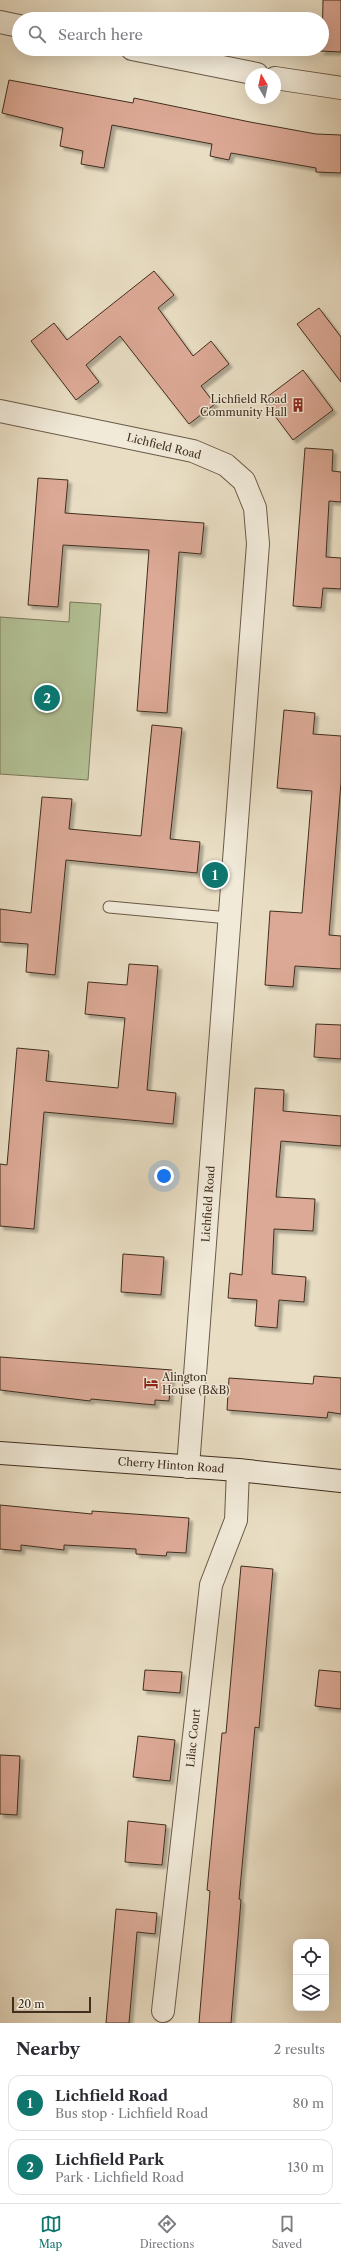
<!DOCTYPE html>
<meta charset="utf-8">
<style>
body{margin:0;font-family:"Libre Caslon Text",serif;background:#f2f2f3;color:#2b2b33}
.controls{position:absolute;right:12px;bottom:12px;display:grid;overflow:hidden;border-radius:8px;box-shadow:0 4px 16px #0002}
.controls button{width:36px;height:36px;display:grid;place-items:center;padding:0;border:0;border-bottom:1px solid #e1e1e2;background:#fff;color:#2b2b33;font:20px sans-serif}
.compass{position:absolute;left:245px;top:68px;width:36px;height:36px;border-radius:50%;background:#fff;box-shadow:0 4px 16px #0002;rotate:351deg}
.scale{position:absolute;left:12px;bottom:10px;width:79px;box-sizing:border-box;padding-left:4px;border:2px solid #402e1e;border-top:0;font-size:11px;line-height:14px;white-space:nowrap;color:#402e1e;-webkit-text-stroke:3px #f1ead9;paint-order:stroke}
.you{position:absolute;left:164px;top:1176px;width:14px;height:14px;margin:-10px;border:3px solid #fff;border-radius:50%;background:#1a73e8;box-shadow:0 0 0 6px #1a73e833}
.badge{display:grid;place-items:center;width:26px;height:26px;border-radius:50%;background:#0f766e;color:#fff;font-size:13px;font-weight:700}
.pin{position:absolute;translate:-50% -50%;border:2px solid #fff;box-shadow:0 1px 4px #0006}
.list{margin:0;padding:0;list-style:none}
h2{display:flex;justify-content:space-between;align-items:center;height:52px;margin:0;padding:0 16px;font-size:17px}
h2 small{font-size:13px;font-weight:400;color:#7c7c81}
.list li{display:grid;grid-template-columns:26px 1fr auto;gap:12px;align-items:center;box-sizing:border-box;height:56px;margin:0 8px 8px;padding:0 8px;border:1px solid #e1e1e2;border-radius:12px}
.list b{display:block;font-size:15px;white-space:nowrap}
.list p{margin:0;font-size:13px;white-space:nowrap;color:#7c7c81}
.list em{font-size:13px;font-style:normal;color:#7c7c81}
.icon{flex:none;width:22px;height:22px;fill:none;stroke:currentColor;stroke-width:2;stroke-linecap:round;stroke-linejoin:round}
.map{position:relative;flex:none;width:341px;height:2023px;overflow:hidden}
.search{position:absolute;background:#fff;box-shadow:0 4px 16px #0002;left:12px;right:12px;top:12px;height:44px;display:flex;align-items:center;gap:10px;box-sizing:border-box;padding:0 14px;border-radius:22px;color:#7c7c81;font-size:15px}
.sheet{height:180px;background:#fff}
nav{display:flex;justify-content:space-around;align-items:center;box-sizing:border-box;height:56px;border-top:1px solid #e1e1e2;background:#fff;font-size:11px;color:#7c7c81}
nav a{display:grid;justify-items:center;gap:2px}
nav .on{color:#0f766e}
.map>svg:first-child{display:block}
.green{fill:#b3c296;stroke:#7a785a}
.building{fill:#dca996;stroke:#402e1e;filter:url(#shadow)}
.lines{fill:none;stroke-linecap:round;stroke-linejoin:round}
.lane-casing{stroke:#6a5a48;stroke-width:13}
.street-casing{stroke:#6a5a48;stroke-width:24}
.secondary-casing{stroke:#402e1e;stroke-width:24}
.lane{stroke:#f1ead9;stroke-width:11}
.street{stroke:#f1ead9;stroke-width:22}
.secondary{stroke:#f1ead9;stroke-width:22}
.labels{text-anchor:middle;stroke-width:3;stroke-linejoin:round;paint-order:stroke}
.poi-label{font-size:11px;fill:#402e1e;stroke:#f1ead9;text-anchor:end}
.street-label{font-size:11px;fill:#402e1e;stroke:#f1ead9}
</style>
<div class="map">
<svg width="341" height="2023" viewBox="0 0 341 2023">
<defs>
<filter id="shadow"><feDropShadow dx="3.5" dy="3.5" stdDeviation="1" flood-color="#0004"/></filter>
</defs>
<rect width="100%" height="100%" fill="#e9dec4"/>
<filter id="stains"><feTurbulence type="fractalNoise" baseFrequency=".005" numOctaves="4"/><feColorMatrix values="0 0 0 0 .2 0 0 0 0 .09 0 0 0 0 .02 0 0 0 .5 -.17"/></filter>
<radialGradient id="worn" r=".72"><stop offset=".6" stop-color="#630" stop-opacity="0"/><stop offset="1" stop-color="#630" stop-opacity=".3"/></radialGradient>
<path class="green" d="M70,602l31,2 -13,176 -88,-6v-157l69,5z"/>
<path class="building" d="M323,0h18v52l-21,-1 2,-2z
M9,80l124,23 1,-5 116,24 66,12 25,1v38l-25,-1v-4l-85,-15 -2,7 -19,-4 2,-12 -100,-19 -8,43 -23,-4 2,-13 -23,-5 3,-18 -61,-15z
M154,271l20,24 -16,13 35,48 18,-15 18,23 -28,22 14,18 -26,20 -69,-88 -34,29 13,17 -23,18 -45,-59 23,-18 13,17z
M319,308l22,29v45l-44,-58z
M303,370l30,40 -40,30 -30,-40z
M305,448l28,2 -1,21 9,1v30l-12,-1 -3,56 15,1v31l-18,-1 -2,20 -28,-2z
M38,478l30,2 -3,33 139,10 -3,31 -22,-2 -12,161 -30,-2 12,-161 -86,-5 -5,62 -30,-2z
M284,710l31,3 -2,21 28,2v46l-12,153 12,1v33l-46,-3 -2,21 -28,-2 5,-74 32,2 10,-122 -35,-3z
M152,725l30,3 -12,111 30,3 -3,31 -131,-13 -11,115 -29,-3 2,-28 -28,-2v-33l31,4 11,-116 30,2 -3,30 72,7z
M129,964l29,2 -11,124 29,3 -3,31 -129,-12 -10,117 -34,-3v-62l7,1 10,-117 32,3 -3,30 72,7 7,-70 -40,-4 3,-32 39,3z
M316,1024l25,1v34l-27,-2z
M255,1088l29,2 -1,21 58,5v30l-60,-5 -5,56 39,2 -2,32 -39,-2 -2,45 34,3 -2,25 -25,-2 -2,28 -22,-2 2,-26 -29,-2 2,-25 12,2z
M123,1254l41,3 -3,38 -40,-3z
M0,1357l172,13 -3,31 -14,-1v5l-64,-6 -1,2 -90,-11z
M314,1376l27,2v36l-13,-2 -1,6 -100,-8 2,-32 84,6z
M0,1505l92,9v-3l97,7 -3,35 -19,-1 -1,4 -30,-2v-5l-72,-4v5l-43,-5v6l-21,-2z
M241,1566l32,3 -14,159 -4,-1 -16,172 2,1 -10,123h-32l11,-132 -3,-1 15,-157h4z
M145,1670l37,2 -2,21 -37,-3z
M319,1670l22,2v37l-26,-3z
M138,1736l37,4 -5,41 -37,-4z
M0,1755l20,1 -3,59 -17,-1z
M128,1821l38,4 -4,40 -37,-3z
M116,1909l41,4 -2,21 -18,-2 -8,91h-23z"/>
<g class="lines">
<defs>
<path id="lane" d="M109,907l120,11"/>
<path id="street" d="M0,22l19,4
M132,49l125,25
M275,78l66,10
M0,411l193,40 33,14 18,16 11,27 3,36 -70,923
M163,2011l48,-426 25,-65 2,-50"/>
<path id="secondary" d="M0,1453l238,17 103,11"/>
</defs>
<use href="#lane" class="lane-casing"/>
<use href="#street" class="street-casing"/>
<use href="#secondary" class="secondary-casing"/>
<use href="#lane" class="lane"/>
<use href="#street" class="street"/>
<use href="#secondary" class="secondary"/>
</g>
<defs>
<symbol id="building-bare" viewBox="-9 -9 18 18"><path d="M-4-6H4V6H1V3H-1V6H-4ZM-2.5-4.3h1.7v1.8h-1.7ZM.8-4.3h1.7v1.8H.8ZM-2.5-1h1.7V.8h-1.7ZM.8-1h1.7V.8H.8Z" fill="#8f2418" stroke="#f1ead9" stroke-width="2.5" paint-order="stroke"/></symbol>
<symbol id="hotel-bare" viewBox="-9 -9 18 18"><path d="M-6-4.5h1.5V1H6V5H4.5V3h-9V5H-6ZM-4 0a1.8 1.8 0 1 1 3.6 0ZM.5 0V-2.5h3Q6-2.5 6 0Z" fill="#8f2418" stroke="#f1ead9" stroke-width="2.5" paint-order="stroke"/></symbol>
</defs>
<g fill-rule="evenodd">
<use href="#building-bare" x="288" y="395" width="20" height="20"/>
<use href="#hotel-bare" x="141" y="1373" width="20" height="20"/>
</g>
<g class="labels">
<g class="poi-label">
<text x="287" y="403">Lichfield Road<tspan x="287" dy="13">Community Hall</tspan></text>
<text x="162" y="1381" text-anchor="start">Alington<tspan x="162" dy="13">House (B&amp;B)</tspan></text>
</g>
<g class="street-label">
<text transform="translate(164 446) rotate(14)" y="4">Lichfield Road</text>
<text transform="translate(208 1204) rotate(-86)" y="4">Lichfield Road</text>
<text transform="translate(171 1465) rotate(4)" y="4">Cherry Hinton Road</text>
<text transform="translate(193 1738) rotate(-84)" y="4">Lilac Court</text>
</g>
</g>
<rect width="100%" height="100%" filter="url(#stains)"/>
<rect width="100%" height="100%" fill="url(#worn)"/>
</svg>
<div class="controls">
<button><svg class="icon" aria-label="locate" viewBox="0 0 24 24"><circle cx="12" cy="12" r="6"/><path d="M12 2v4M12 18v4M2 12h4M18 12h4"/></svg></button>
<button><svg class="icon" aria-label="layers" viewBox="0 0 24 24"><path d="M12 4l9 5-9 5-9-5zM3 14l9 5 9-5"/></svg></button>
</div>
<svg class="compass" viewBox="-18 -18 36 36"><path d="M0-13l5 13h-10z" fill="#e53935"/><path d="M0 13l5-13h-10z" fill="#7c7c81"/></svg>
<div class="scale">20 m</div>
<div class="you"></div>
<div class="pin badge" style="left:215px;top:875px">1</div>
<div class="pin badge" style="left:47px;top:698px">2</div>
<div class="search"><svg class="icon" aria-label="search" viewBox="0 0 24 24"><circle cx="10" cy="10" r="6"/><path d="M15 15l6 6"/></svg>Search here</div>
</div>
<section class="sheet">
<h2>Nearby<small>2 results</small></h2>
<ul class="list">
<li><span class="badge">1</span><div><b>Lichfield Road</b><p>Bus stop · Lichfield Road</p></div><em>80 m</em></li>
<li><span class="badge">2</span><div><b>Lichfield Park</b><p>Park · Lichfield Road</p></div><em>130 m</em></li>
</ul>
</section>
<nav>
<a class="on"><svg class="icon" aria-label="map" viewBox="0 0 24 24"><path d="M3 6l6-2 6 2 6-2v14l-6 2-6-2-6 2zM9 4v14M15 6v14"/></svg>Map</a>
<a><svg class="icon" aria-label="directions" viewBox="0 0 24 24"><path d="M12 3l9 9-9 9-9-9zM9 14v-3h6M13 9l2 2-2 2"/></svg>Directions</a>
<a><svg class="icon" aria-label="saved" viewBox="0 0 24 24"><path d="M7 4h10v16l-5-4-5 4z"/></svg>Saved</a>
</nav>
